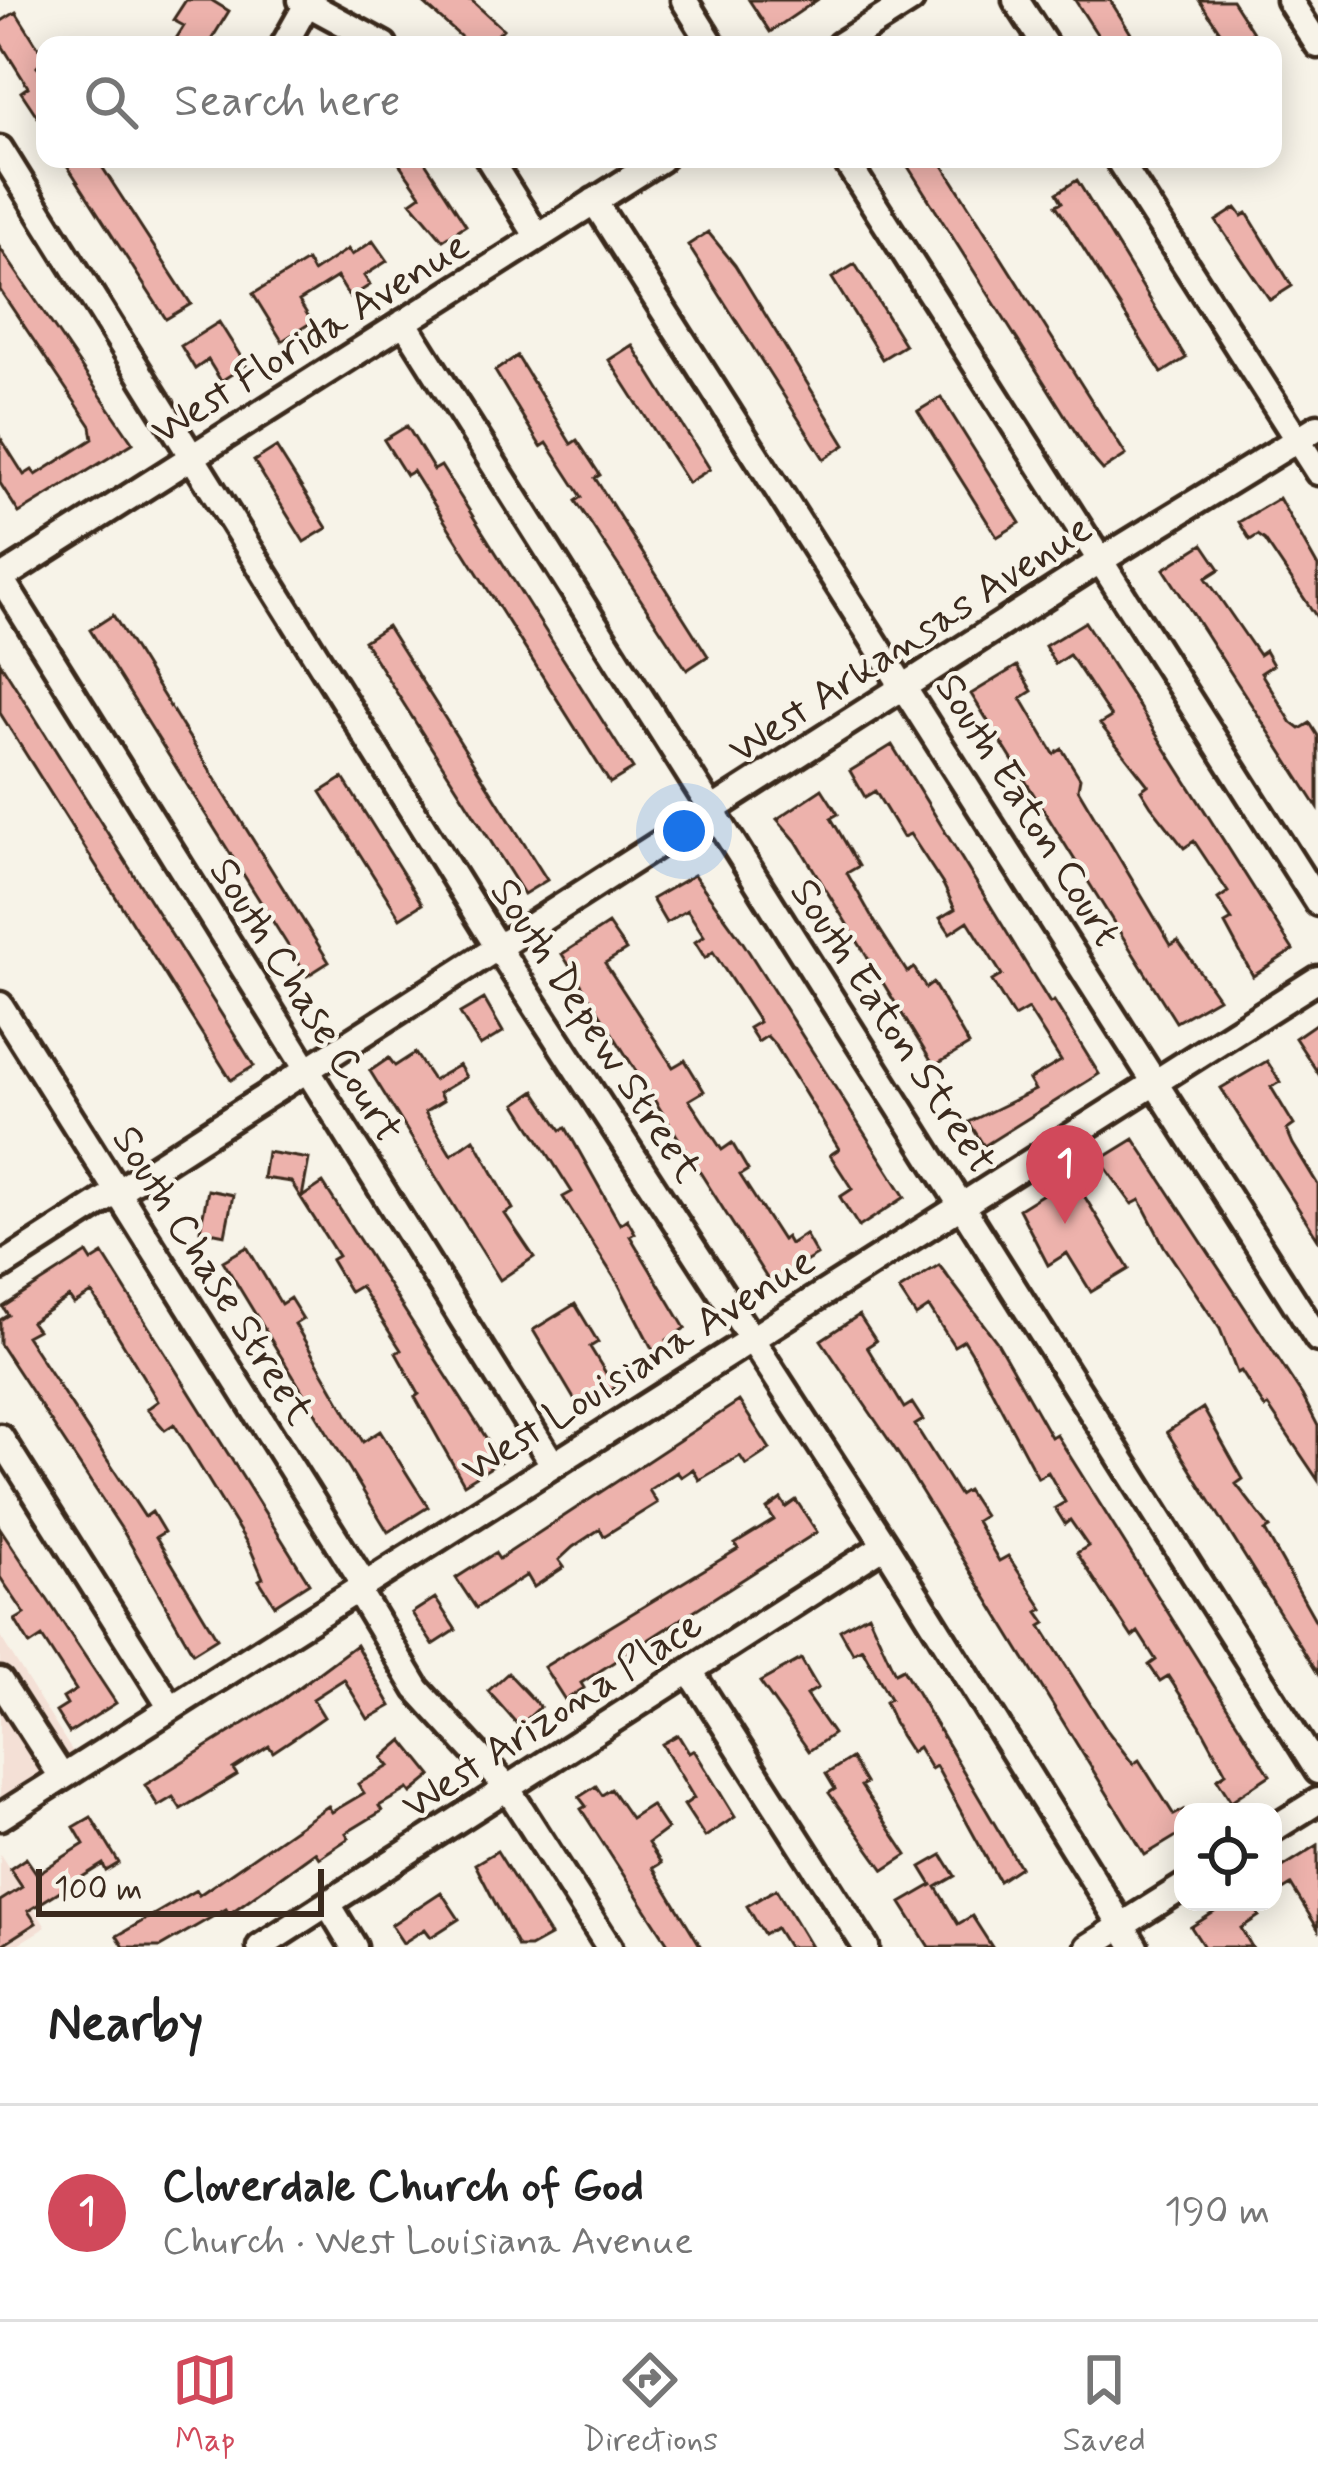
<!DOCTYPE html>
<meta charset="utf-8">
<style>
body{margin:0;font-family:Mynerve,sans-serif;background:#f6f6f6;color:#222}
.controls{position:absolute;right:36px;bottom:36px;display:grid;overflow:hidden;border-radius:24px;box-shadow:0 6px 30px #0003}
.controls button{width:108px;height:108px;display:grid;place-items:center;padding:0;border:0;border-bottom:3px solid #e0e0e0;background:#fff;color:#222;font:60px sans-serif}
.scale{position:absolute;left:36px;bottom:30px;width:288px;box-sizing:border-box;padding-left:12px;border:6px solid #3b2a1e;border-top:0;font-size:33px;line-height:42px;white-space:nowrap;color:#3b2a1e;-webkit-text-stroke:9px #f7f3e8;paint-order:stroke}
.you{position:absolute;left:684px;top:831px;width:42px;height:42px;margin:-30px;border:9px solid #fff;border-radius:50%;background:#1a73e8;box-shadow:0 0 0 18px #1a73e833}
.badge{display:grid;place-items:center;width:78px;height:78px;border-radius:50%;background:#d1495b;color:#fff;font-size:39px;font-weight:700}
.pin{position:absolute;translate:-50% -99px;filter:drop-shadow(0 3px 6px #0008)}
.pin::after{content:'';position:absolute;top:63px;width:42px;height:36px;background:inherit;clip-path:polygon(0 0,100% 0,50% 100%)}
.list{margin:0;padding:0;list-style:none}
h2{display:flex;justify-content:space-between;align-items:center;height:156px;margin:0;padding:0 48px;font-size:51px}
h2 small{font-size:39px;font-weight:400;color:#767676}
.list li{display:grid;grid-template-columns:78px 1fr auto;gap:36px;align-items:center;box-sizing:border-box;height:216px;padding:0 48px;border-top:3px solid #e0e0e0}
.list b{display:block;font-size:45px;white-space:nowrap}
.list p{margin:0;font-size:39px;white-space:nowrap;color:#767676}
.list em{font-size:39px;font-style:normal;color:#767676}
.icon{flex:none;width:66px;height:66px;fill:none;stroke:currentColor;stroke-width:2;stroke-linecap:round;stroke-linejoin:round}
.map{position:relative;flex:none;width:1318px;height:1947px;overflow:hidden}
.search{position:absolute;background:#fff;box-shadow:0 6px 30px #0003;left:36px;right:36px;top:36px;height:132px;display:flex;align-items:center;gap:30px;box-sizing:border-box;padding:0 42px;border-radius:24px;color:#767676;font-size:45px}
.sheet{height:372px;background:#fff}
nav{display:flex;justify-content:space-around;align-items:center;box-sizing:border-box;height:168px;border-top:3px solid #e0e0e0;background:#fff;font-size:33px;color:#767676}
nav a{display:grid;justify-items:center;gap:6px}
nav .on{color:#d1495b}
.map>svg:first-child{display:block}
.built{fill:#f4e0d6}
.building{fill:#edb2ac;stroke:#3b2a1e;stroke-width:3}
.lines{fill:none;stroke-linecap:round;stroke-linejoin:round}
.minor-casing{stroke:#3b2a1e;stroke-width:33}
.minor{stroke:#f7f3e8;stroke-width:24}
.labels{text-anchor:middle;stroke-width:9;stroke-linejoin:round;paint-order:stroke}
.street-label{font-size:42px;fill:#3b2a1e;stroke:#f7f3e8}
</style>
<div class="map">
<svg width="1318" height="1947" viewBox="0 0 1318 1947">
<rect width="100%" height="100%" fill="#f7f3e8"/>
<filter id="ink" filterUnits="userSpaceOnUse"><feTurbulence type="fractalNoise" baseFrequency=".00833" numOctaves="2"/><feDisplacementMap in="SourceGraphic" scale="24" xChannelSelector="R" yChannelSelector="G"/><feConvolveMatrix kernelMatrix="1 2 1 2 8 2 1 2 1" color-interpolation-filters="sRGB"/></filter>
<g filter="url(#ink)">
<path class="built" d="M0,1636l74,118 -74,47z
M0,1854l46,73 -33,20h-13z"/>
<path class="building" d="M186,0h25l18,11 -21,34h-36l12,-19 -11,-6z
M420,0h51l32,29 -15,16h-18z
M749,0h68l-47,32z
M1075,0h35l28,45h-34z
M1199,0h33l29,45h-32z
M16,12l29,46 -8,9 8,9v52l-24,-36 7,-5 -28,-45v-20z
M63,159h34l94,145 -25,15z
M396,159h27l43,66 -23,15 -32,-38 10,-7z
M916,159h23l187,296 -23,15 -13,-15 -183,-290z
M1077,180l109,178 -24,15 -106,-168 6,-3 -5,-9z
M1236,208l6,8 5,-3 45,73 -22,14 -54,-79z
M708,232l27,33 110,180 -21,14 -136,-214z
M373,241l14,20 -23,15 6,9 -20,13 -13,-21 -38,24 13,21 -30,19 -29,-47 54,-33 6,11 35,-23 4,6z
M0,248l133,195 -114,70 -19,-30v-46l24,38 8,-5 4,5 57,-36 -2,-13 -91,-136z
M855,264l50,81 -23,14 -50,-81z
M219,322l27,43 -25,16 -13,-21 -13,9 -14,-23z
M632,345l78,124 -22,14 -79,-123z
M517,356l54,88 6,-4 23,35 -5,3 113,178 -21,14 -111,-169 6,-4 -35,-54 -6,4 -46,-76z
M941,397l79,126 -23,14 -79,-126z
M407,426l27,44 7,-4 192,303 -23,14 -197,-312 -7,4 -22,-35z
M276,447l51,81 -23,14 -50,-81z
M1279,498l39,69v52l-53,-79 -7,-5 -8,5 -11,-18z
M1203,544l17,25 -14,9 53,77 6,-4 8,14 -12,8 31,50 8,6 10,-6 8,13v72l-154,-239z
M113,615l216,347 -22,14 -217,-346z
M1085,622l208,328 -40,26 -28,-52 7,-4 -14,-21 10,-7 -34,-51 -10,7 -33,-42 -10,-16 7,-5 -48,-61 11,-7 -37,-56 -5,-6 -14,9 -10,-18z
M387,626l160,254 -23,14 -160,-253z
M0,662l254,404 -23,14 -231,-367z
M1017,666l15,25 -11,7 33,56 8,-5 18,29 -2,11 93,156 7,-4 40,57 -42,24 -205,-328z
M892,745l158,258 4,-2 45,73 -115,72 -15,-24 66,-32 -6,-10 32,-19 -33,-52 -14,8 -22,-36 10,-6 -34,-54 -18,12 -10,-15 15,-9 -11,-23 -34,-52 -7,3 -28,-46 -10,6 -15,-26z
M343,778l79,126 -22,14 -79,-126z
M822,789l16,25 -7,4 28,48 -12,7 26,46 34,53 7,-4 12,20 7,-5 36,62 -35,21 -138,-225 -19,-22z
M694,875l48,66 163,256 -46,30 -19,-30 12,-8 -22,-34 9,-6 -63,-103 -9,-10 -9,6 -9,-14 10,-6 -46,-70 -8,6 -10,-16 9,-6 -17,-26 -21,13 -14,-24z
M608,924l18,26 -21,13 68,104 12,-7 19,31 -15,9 33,50 10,-7 16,27 -8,5 42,65 4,-3 4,7 15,-10 12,21 -47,28 -208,-329z
M484,999l19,33 -23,14 -20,-33z
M1318,1022v51l-23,-35z
M415,1053l18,27 26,-15 7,12 -27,16 4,8 -18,11 26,43 23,-16 39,70 -8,5 29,43 -34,23 -130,-209 19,-13 6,8z
M1267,1061l13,21 -9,5 23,38 -7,5 6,14 25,41v54l-97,-151z
M535,1091l26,39 5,-2 54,96 7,-5 8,14 -5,3 55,92 -18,12 5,8 -15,10 -38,-73 -56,-88 9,-5 -56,-88z
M1134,1139l168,256 16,31v54l-50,-74 -3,2 -24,-37 -4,2 -17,-44 -56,-83 -24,-46 -8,4 -32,-44z
M267,1152l42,7 -7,38 21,-14 178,278 -37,23 -49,-87 4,-3 -23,-41 5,-3 -41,-64 -10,6 -19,-32 7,-4 -47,-74 -28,-4z
M1072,1176l57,93 -38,23 -24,-39 -19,12 -29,-56z
M208,1190l25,5 -8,40 -25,-5z
M247,1247l34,57 9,-6 13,21 -8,5 68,118 17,-11 48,76 -40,25 -165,-271z
M87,1253l5,8 11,-7 206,329 -34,22 -16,-25 4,-2 -13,-30 -76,-124 -9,6 -18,-21 11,-8 -66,-108 -18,11 -5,-7 -38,25 6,8 -11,6 119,181 7,-5 12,20 -8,5 61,101 -24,15 -70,-122 -123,-187v-24l8,-5 -5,-8z
M939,1265l58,77 54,95 5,-3 214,341 -39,26 -14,-22 9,-6 -26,-48 -32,-49 -8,5 -11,-16 7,-5 -18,-28 -6,5 -55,-84 11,-7 -18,-26 -5,4 -10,-16 10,-6 -17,-30 -10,6 -66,-125 -8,-13 -10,6 -25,-39 -13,9 -17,-26z
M575,1304l23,38 -8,5 25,41 -35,21 -47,-79z
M859,1315l17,26 -9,6 37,61 8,-5 11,17 -8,5 44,70 8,-5 17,26 -8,5 23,40 9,-5 35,53 -5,3 8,11 -5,3 65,103 27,35 6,-4 35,55 9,-5v22l-38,23 -244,-397 -80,-118z
M739,1401l31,48 -24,16 -6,-9 -41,24 -6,-11 -12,8 -4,-5 -28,18 8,13 -53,33 -4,-7 -27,18 -14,13 5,7 -30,20 -7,-12 -51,33 -20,-30 39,-25 4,6z
M1203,1408l40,71 -7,5 34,44 -5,3 53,94v49l-151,-242z
M781,1499l5,8 10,-7 21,32 -236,151 3,5 -19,12 -21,-33 194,-118 -3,-5 39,-24 -7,-11z
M0,1528l116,175 -47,30 -13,-21 11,-7 -4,-7 13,-8 -34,-53 -12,8 -15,-25 10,-6 -25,-37z
M435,1598l21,32 -23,15 -21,-32z
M868,1614l27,59 8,-4 117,198 -21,14 -63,-115 -5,3 -13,-22 -7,5 -11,-17 -15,-33 5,-3 -28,-51 -9,5 -13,-23z
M356,1645l35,61 -23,13 -24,-40 -31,20 11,18 -30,21 -21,14 -4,-6 -36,23 4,6 -56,34 -8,-12 -15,9 -13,-21 137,-85z
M801,1659l17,29 -12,7 27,39 -24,17 -49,-69z
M508,1673l32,34 -21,19 -31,-35z
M678,1735l11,18 5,-3 41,67 -30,20 -21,-32 10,-7 -32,-54z
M403,1740l29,36 -21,17 -3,-4 -29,17 3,5 -36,22 3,5 -30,20 -4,-6 -86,62 -3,-5 -66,38h-36l-7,-11 79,-46 3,5 129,-89 4,6 32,-19 -6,-9 31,-18 -7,-8z
M851,1758l15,25 -5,3 46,69 -23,15 -55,-77 6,-4 -9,-15z
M596,1786l6,9 9,-6 20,29 20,-13 16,24 -19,14 13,20 -8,5 48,79h-31l-89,-138 5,-3 -7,-9z
M91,1817l28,46 -13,8 -3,-7 -75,47 8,12 -36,23v-45l22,-14 -12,-18 16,-11 11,16 47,-30 -10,-17z
M1318,1845v84l-27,-44 -8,5 -10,-17z
M497,1851l53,85 -20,11h-12l-43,-83z
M942,1855l13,21 -19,11 22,37 14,-8 20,31h-63l-28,-44 31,-18 -11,-18z
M776,1889l35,58h-23l-12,-19 -12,7 -17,-29z
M441,1892l18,27 -28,18 -6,-8 -22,14 -12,-18z
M1230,1902h20l9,14 -18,12 11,19h-48l-13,-20z"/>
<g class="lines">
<defs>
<path id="minor" d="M301,0l83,45
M684,0l28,45
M1016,0l29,45
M1289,0l29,45
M284,45l23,-41
M840,45l71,-45
M0,149l500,802 385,594 250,402
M489,159l49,78
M845,159l473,744
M1118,159l200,313
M594,201l724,1138
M404,322l914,1449
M0,577l551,884
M0,579l661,-420
M0,1005l364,579
M0,1267l1098,-705 220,-135
M0,1437l171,271
M357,1589l60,100 89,97 103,161
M690,1671l176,276
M0,1681l62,96
M0,1817l1318,-838
M1273,1829l45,-28
M328,1904l26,43
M260,1947l625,-402
M1088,1947l95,-60"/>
</defs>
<use href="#minor" class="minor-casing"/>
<use href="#minor" class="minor"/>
</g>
</g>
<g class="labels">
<g class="street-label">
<text transform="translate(309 336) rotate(-32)" y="15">West Florida Avenue</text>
<text transform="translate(909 637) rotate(-33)" y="15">West Arkansas Avenue</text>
<text transform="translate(1030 809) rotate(58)" y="15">South Eaton Court</text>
<text transform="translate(308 999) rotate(58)" y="15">South Chase Court</text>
<text transform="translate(895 1025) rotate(57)" y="15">South Eaton Street</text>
<text transform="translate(598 1029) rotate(57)" y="15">South Depew Street</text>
<text transform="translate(215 1274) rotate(58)" y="15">South Chase Street</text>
<text transform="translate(637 1363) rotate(-32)" y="15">West Louisiana Avenue</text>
<text transform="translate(551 1713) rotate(-33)" y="15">West Arizona Place</text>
</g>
</g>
</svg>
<div class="controls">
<button><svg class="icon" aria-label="locate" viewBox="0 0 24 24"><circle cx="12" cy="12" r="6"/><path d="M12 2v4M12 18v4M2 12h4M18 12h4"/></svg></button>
</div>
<div class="scale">100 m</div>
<div class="you"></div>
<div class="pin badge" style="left:1065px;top:1224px">1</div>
<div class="search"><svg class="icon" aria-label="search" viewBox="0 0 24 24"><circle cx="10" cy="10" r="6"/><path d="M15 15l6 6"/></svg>Search here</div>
</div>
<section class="sheet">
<h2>Nearby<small></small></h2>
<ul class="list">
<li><span class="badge">1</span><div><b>Cloverdale Church of God</b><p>Church · West Louisiana Avenue</p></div><em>190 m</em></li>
</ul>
</section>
<nav>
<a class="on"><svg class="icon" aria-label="map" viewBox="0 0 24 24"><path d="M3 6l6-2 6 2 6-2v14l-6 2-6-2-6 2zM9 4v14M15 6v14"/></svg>Map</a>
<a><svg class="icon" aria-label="directions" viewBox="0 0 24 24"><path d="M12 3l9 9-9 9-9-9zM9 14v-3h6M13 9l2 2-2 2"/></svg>Directions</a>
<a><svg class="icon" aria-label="saved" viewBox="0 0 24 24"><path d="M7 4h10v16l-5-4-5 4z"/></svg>Saved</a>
</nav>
